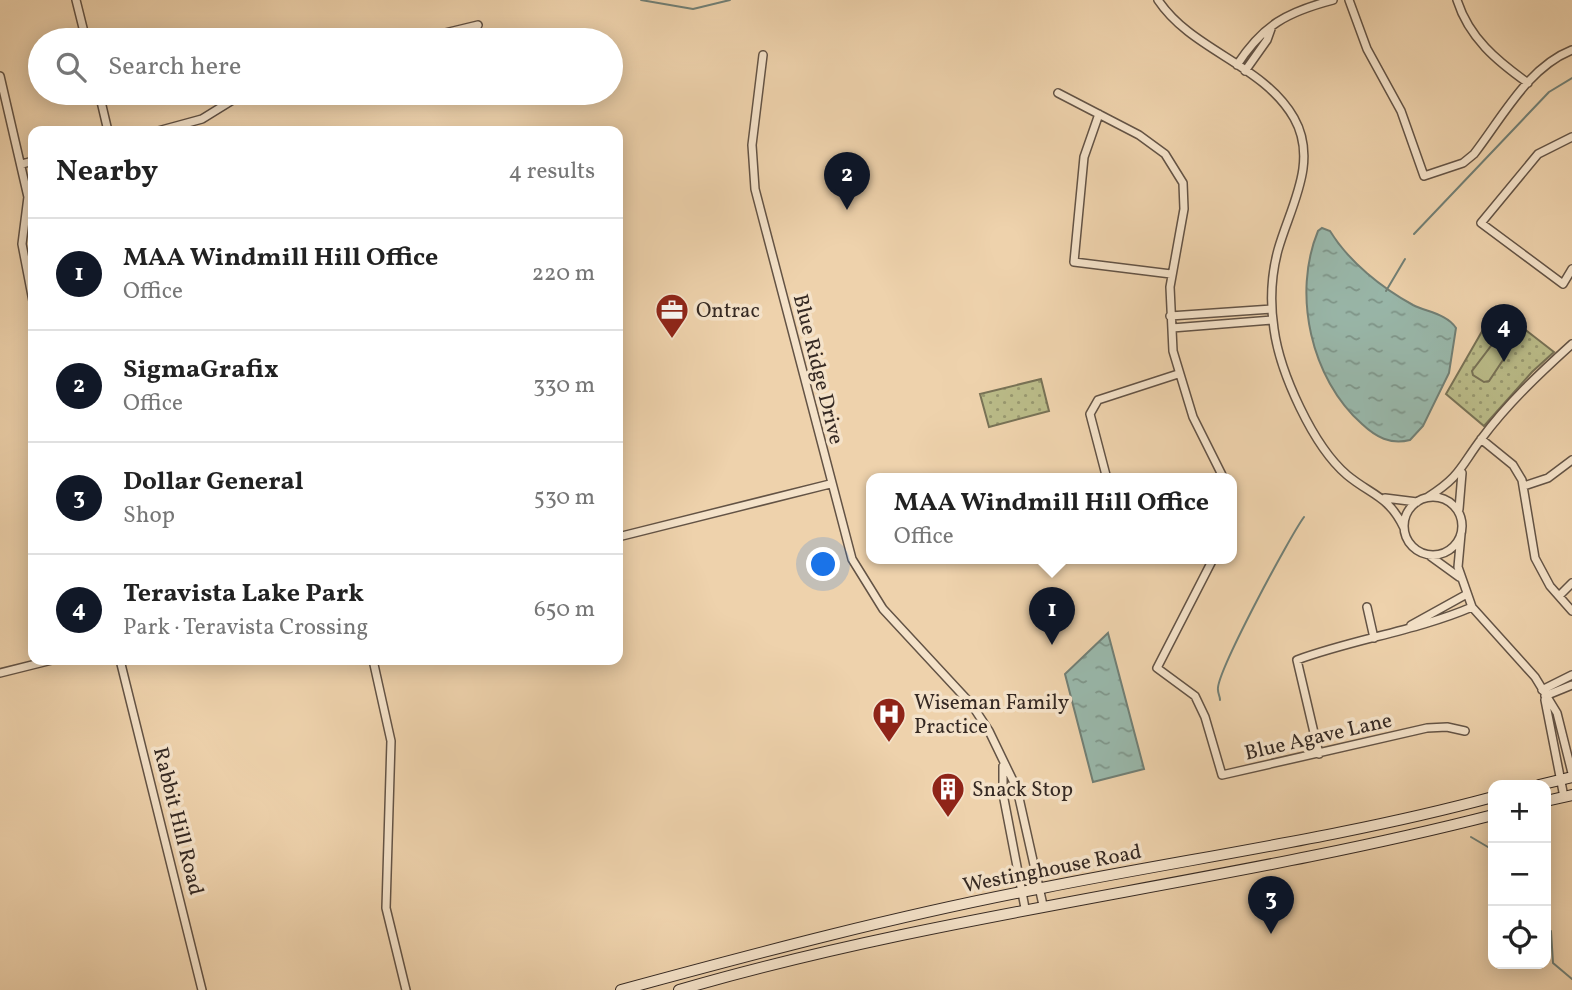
<!DOCTYPE html>
<meta charset="utf-8">
<style>
body{margin:0;font-family:Vollkorn,serif;background:#f6f6f6;color:#222}
.controls{position:absolute;right:21px;bottom:21px;display:grid;overflow:hidden;border-radius:14px;box-shadow:0 4px 18px #0003}
.controls button{width:63px;height:63px;display:grid;place-items:center;padding:0;border:0;border-bottom:2px solid #e0e0e0;background:#fff;color:#222;font:35px sans-serif}
.you{position:absolute;left:824px;top:565px;width:24px;height:24px;margin:-18px;border:5px solid #fff;border-radius:50%;background:#1a73e8;box-shadow:0 0 0 10px #1a73e833}
.badge{display:grid;place-items:center;width:46px;height:46px;border-radius:50%;background:#111827;color:#fff;font-size:23px;font-weight:700}
.pin{position:absolute;translate:-50% -58px;filter:drop-shadow(0 2px 4px #0008)}
.pin::after{content:'';position:absolute;top:37px;width:24px;height:21px;background:inherit;clip-path:polygon(0 0,100% 0,50% 100%)}
.popup{position:absolute;left:866px;top:473px;width:371px;height:91px;box-sizing:border-box;display:grid;place-content:center;border-radius:14px;background:#fff;filter:drop-shadow(0 2px 5px #0005);font-size:23px;white-space:nowrap;color:#767676}
.popup b{font-size:26px;color:#222}
.popup::after{content:'';position:absolute;left:50%;top:100%;margin-left:-14px;border:14px solid transparent;border-top-color:#fff}
.list{margin:0;padding:0;list-style:none}
h2{display:flex;justify-content:space-between;align-items:center;height:91px;margin:0;padding:0 28px;font-size:30px}
h2 small{font-size:23px;font-weight:400;color:#767676}
.list li{display:grid;grid-template-columns:46px 1fr auto;gap:21px;align-items:center;box-sizing:border-box;height:112px;padding:0 28px;border-top:2px solid #e0e0e0}
.list b{display:block;font-size:26px;white-space:nowrap}
.list p{margin:0;font-size:23px;white-space:nowrap;color:#767676}
.list em{font-size:23px;font-style:normal;color:#767676}
.icon{flex:none;width:38px;height:38px;fill:none;stroke:currentColor;stroke-width:2;stroke-linecap:round;stroke-linejoin:round}
.map{position:relative;flex:none;width:1572px;height:990px;overflow:hidden}
.search{position:absolute;background:#fff;box-shadow:0 4px 18px #0003;left:28px;top:28px;width:595px;height:77px;display:flex;align-items:center;gap:18px;box-sizing:border-box;padding:0 24px;border-radius:38px;color:#767676;font-size:26px}
.panel{position:absolute;background:#fff;box-shadow:0 4px 18px #0003;left:28px;top:126px;width:595px;height:539px;border-radius:14px}
.map>svg:first-child{display:block}
.park{fill:url(#park-dots);stroke:#787256;stroke-width:2}
.garden{fill:#babb88;stroke:#787256;stroke-width:2}
.water{fill:url(#water-ripples);stroke:#717f75;stroke-width:2}
.lines{fill:none;stroke-linecap:round;stroke-linejoin:round}
.stream{stroke:#717f75;stroke-width:2}
.minor-casing{stroke:#635345;stroke-width:10}
.secondary-casing{stroke:#352923;stroke-width:12}
.minor{stroke:#f4e2c9;stroke-width:7}
.secondary{stroke:#f4e2c9;stroke-width:10}
.labels{text-anchor:middle;stroke-width:7;stroke-linejoin:round;paint-order:stroke}
.poi-label{font-size:21px;fill:#352923;stroke:#f4e2c9;text-anchor:start}
.street-label{font-size:21px;fill:#352923;stroke:#f4e2c9}
</style>
<div class="map">
<svg width="1572" height="990" viewBox="0 0 1572 990">
<defs>
<pattern id="park-dots" width="8" height="8" patternUnits="userSpaceOnUse" patternTransform="scale(1.75)"><rect width="8" height="8" fill="#babb88"/><path d="M2 2h.1M6 6h.1" fill="none" stroke="#98986f" stroke-width="1.8" stroke-linecap="round"/></pattern>
<pattern id="water-ripples" width="26" height="14" patternUnits="userSpaceOnUse" patternTransform="scale(1.75)"><rect width="26" height="14" fill="#99b8ab"/><path d="M2 4q2-2 4 0t4 0M15 11q2-2 4 0t4 0" fill="none" stroke="#7e968b"/></pattern>
</defs>
<rect width="100%" height="100%" fill="#eed2ac"/>
<filter id="stains"><feTurbulence type="fractalNoise" baseFrequency=".00286" numOctaves="4"/><feColorMatrix values="0 0 0 0 .2 0 0 0 0 .09 0 0 0 0 .02 0 0 0 .5 -.17"/></filter>
<radialGradient id="worn" r=".72"><stop offset=".6" stop-color="#630" stop-opacity="0"/><stop offset="1" stop-color="#630" stop-opacity=".3"/></radialGradient>
<path class="park" d="M1496,307l58,45 -22,20 -48,54 -38,-32z
M1041,379l8,32 -60,16 -9,-33z"/>
<path class="garden" d="M1494,342l13,12 -18,27 -5,1 -11,-7 -1,-4z"/>
<path class="water" d="M1322,228l8,3c19,31 52,57 83,74 14,7 34,9 43,23l-7,45 -26,53 -13,14c-20,5 -34,-3 -48,-16 -51,-45 -70,-130 -44,-193z
M1108,633l36,136 -51,13 -28,-108z"/>
<g class="lines">
<path class="stream" d="M641,0l52,9 37,-9
M1414,234l135,-142 23,-14
M1386,291l19,-32
M1220,700c0,-4 -2,-6 -2,-10 -3,-15 72,-154 86,-173
M1471,837l22,13
M1551,931l2,32 19,16"/>
<defs>
<path id="minor" d="M76,0l10,40
M1158,0c34,51 105,64 136,118 25,44 -4,89 -16,132 -7,26 -8,53 -4,79 6,44 39,117 73,146 24,20 42,21 57,53
M1349,0l18,49 34,62 23,65 39,-13 11,-9c28,-36 54,-87 98,-104
M1457,0c12,38 40,61 71,83
M416,40l62,-15
M763,55l-11,90 3,44 97,370 31,50 89,96 17,26 28,58 26,116
M1237,65c26,-40 50,-53 96,-65
M1245,71l22,-31 5,-14
M0,76l28,121 -6,47 11,57
M99,93l9,38
M1058,93l81,42 26,19 18,29 1,26 -14,78 3,64 20,66 31,62
M1099,114l-15,43 -10,105 97,12
M158,131l44,-12 42,-26
M1572,137l-34,17 -57,69 82,61 9,-15
M22,164l11,-3
M1170,316l102,-7
M1172,328l101,-8
M1481,439l32,26 9,15 13,78 15,28 22,25
M1107,479l-17,-65 8,-14 80,-26
M1524,486l24,-8 24,-18
M1428,497c33,-21 32,-30 54,-59 26,-35 58,-65 90,-94
M1404 526a29 29 0 1 1 58 0a29 29 0 1 1-58 0Z
M1385,498l32,4
M1459,509l3,-36
M1461,534l-3,33 14,40 63,70 22,36 15,60
M618,537l212,-53
M1430,556l29,21
M1213,559l-56,109 38,28 10,21 17,58 205,-47 20,-1 18,4
M1559,596l13,-13
M1367,607l7,31
M1411,625l56,-31
M120,660l82,330
M373,660l18,81 -5,167 20,82
M0,673l52,-13
M1542,690l30,-15
M1545,696l27,-11
M1545,700l19,97
M1319,754l-22,-94c57,-21 119,-29 175,-53
M1003,766v28l22,114"/>
<path id="secondary" d="M1539,785l33,-8
M1546,801l26,-6
M621,990c140,-38 279,-75 421,-102 150,-30 303,-51 451,-91
M679,990c267,-78 545,-106 814,-175"/>
</defs>
<use href="#minor" class="minor-casing"/>
<use href="#secondary" class="secondary-casing"/>
<use href="#minor" class="minor"/>
<use href="#secondary" class="secondary"/>
</g>
<defs>
<symbol id="office-pin" viewBox="-11 -11 22 30"><path d="M0 17L-7.5 6A9.5 9.5 0 1 1 7.5 6Z" fill="#8f2418" stroke="#f4e2c9"/><path d="M-6-3h4V-5.5h4V-3h4V5H-6ZM-1-4.5V-3h2v-1.5ZM-6 0V1H6V0Z" fill="#fff"/></symbol>
<symbol id="hospital-pin" viewBox="-11 -11 22 30"><path d="M0 17L-7.5 6A9.5 9.5 0 1 1 7.5 6Z" fill="#8f2418" stroke="#f4e2c9"/><path d="M-5-5h3v3.5h4V-5h3V5h-3V1.5h-4V5h-3Z" fill="#fff"/></symbol>
<symbol id="building-pin" viewBox="-11 -11 22 30"><path d="M0 17L-7.5 6A9.5 9.5 0 1 1 7.5 6Z" fill="#8f2418" stroke="#f4e2c9"/><path d="M-4-6H4V6H1V3H-1V6H-4ZM-2.5-4.3h1.7v1.8h-1.7ZM.8-4.3h1.7v1.8H.8ZM-2.5-1h1.7V.8h-1.7ZM.8-1h1.7V.8H.8Z" fill="#fff"/></symbol>
</defs>
<g fill-rule="evenodd">
<use href="#office-pin" x="653" y="291" width="38" height="52"/>
<use href="#hospital-pin" x="870" y="695" width="38" height="52"/>
<use href="#building-pin" x="929" y="770" width="38" height="52"/>
</g>
<g class="labels">
<g class="poi-label">
<text x="696" y="317">Ontrac</text>
<text x="914" y="709">Wiseman Family<tspan x="914" dy="24">Practice</tspan></text>
<text x="972" y="796">Snack Stop</text>
</g>
<g class="street-label">
<text transform="translate(819 369) rotate(76)" y="7">Blue Ridge Drive</text>
<text transform="translate(1318 736) rotate(-13)" y="7">Blue Agave Lane</text>
<text transform="translate(179 821) rotate(76)" y="7">Rabbit Hill Road</text>
<text transform="translate(1052 868) rotate(-11)" y="7">Westinghouse Road</text>
</g>
</g>
<rect width="100%" height="100%" filter="url(#stains)"/>
<rect width="100%" height="100%" fill="url(#worn)"/>
</svg>
<div class="controls">
<button>+</button>
<button>−</button>
<button><svg class="icon" aria-label="locate" viewBox="0 0 24 24"><circle cx="12" cy="12" r="6"/><path d="M12 2v4M12 18v4M2 12h4M18 12h4"/></svg></button>
</div>
<div class="you"></div>
<div class="pin badge" style="left:1052px;top:645px">1</div>
<div class="popup"><b>MAA Windmill Hill Office</b>Office</div>
<div class="pin badge" style="left:847px;top:210px">2</div>
<div class="pin badge" style="left:1271px;top:934px">3</div>
<div class="pin badge" style="left:1504px;top:362px">4</div>
<div class="search"><svg class="icon" aria-label="search" viewBox="0 0 24 24"><circle cx="10" cy="10" r="6"/><path d="M15 15l6 6"/></svg>Search here</div>
<section class="panel">
<h2>Nearby<small>4 results</small></h2>
<ul class="list">
<li><span class="badge">1</span><div><b>MAA Windmill Hill Office</b><p>Office</p></div><em>220 m</em></li>
<li><span class="badge">2</span><div><b>SigmaGrafix</b><p>Office</p></div><em>330 m</em></li>
<li><span class="badge">3</span><div><b>Dollar General</b><p>Shop</p></div><em>530 m</em></li>
<li><span class="badge">4</span><div><b>Teravista Lake Park</b><p>Park · Teravista Crossing</p></div><em>650 m</em></li>
</ul>
</section>
</div>
